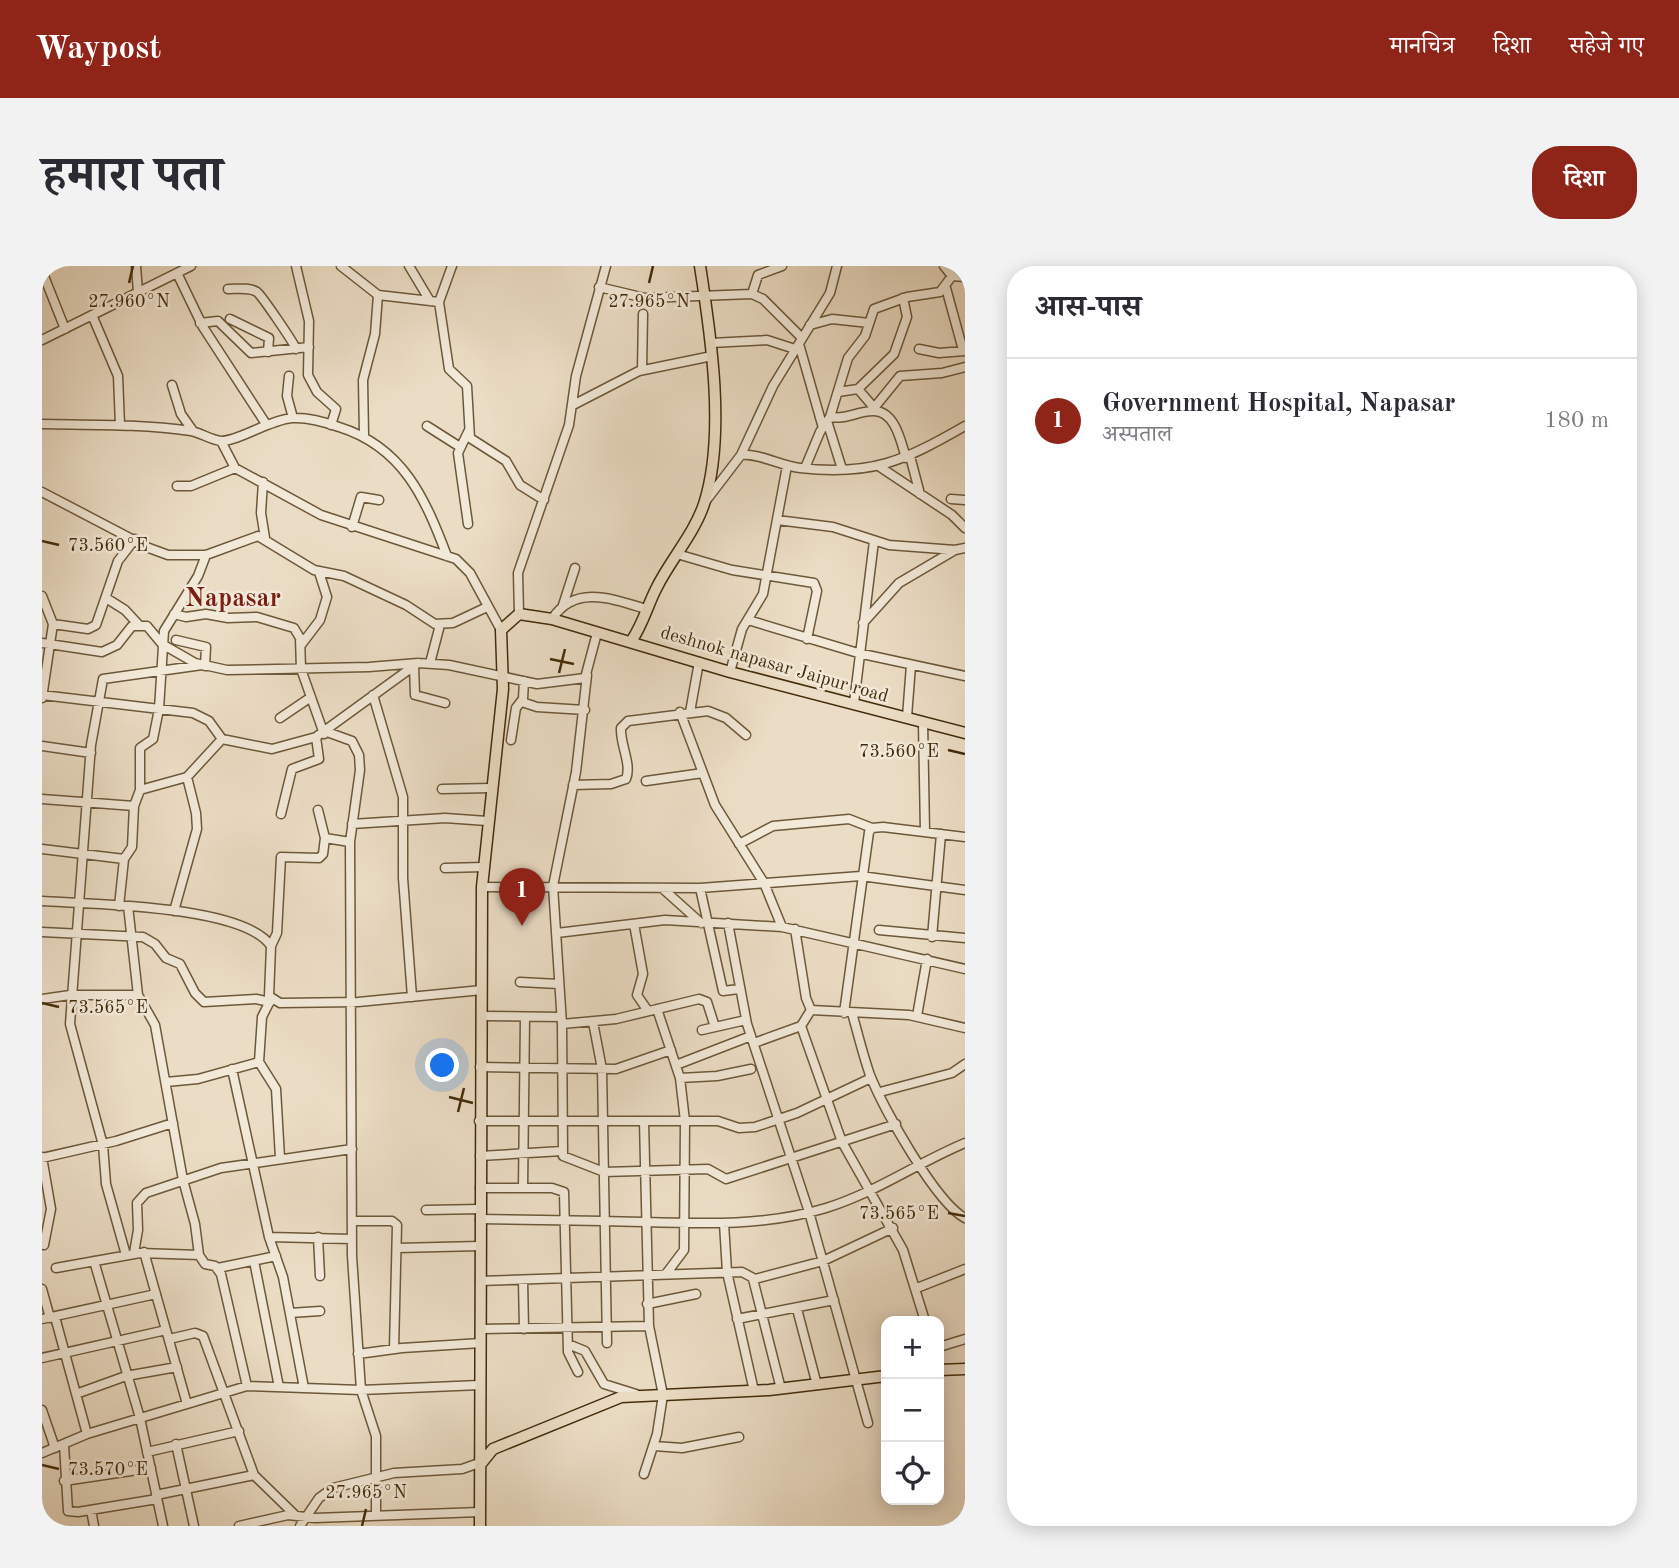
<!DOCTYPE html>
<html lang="hi">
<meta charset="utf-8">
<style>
body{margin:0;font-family:"Old Standard TT","Noto Serif Devanagari",serif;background:#f2f2f3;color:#2b2b33}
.controls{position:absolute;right:21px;bottom:21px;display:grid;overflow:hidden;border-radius:14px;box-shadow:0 4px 18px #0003}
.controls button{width:63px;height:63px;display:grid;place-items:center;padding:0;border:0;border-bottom:2px solid #e1e1e2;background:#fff;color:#2b2b33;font:35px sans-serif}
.you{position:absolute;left:401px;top:800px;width:24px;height:24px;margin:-18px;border:5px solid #fff;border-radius:50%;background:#1a73e8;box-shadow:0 0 0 10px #1a73e833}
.badge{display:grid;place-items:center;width:46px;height:46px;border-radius:50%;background:#8f2418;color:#fff;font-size:23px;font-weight:700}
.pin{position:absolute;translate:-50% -58px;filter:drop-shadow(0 2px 4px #0008)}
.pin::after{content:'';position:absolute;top:37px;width:24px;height:21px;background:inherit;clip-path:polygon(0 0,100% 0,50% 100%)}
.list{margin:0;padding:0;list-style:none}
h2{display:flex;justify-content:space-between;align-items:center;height:91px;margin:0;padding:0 28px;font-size:30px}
h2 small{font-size:23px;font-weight:400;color:#7c7c81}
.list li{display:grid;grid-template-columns:46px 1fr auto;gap:21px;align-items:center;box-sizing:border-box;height:126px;padding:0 28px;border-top:2px solid #e1e1e2}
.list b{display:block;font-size:26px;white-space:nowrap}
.list p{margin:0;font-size:23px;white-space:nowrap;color:#7c7c81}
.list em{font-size:23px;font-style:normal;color:#7c7c81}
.icon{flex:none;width:38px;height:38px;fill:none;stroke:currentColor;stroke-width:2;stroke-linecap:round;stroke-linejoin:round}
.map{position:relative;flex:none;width:923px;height:1260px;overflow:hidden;border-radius:28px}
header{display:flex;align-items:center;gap:42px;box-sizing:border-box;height:98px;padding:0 35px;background:#8f2418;color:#fff}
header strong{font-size:33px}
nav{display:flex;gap:38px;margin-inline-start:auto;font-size:24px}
.intro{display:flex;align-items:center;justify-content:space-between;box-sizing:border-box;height:168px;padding:0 42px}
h1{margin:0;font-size:49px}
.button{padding:18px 32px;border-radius:28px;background:#8f2418;color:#fff;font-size:24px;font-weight:700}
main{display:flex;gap:42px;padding:0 42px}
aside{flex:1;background:#fff;border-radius:28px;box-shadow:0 4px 18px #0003}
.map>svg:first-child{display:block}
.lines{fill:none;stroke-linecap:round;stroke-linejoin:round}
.minor-casing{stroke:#6d5839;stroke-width:11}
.major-casing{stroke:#432c0a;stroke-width:13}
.minor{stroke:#f2e9d9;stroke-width:8}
.major{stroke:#ebddc5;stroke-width:10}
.ticks{fill:none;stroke:#432c0a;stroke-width:2.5}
.labels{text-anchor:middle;stroke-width:5;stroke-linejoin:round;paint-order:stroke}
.street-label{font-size:19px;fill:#432c0a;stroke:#f2e9d9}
.district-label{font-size:26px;font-weight:bold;fill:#7a1f14;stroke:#f2e9d9}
.ticks-label{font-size:18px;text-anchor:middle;fill:#432c0a;stroke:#f2e9d9;stroke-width:5;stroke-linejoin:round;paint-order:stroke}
</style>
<header>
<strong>Waypost</strong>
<nav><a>मानचित्र</a><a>दिशा</a><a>सहेजे गए</a></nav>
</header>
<div class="intro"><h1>हमारा पता</h1><a class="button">दिशा</a></div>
<main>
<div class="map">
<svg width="923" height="1260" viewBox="0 0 923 1260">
<rect width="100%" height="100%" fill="#ebddc5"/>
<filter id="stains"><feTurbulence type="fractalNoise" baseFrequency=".00286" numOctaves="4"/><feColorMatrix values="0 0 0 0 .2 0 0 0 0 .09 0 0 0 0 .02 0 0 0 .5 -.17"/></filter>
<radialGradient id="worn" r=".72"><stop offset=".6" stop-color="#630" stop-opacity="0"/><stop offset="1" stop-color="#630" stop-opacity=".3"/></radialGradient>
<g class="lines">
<defs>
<path id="minor" d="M94,0l2,26
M254,0l13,55 -1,54 9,17 19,17 -5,16
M299,0l37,29 61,7
M367,0l21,35
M410,0l-13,36 10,67 18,17 3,52 36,23 14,24 24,15
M902,0l8,10 13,1
M0,5l23,58
M135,7l26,54 63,97
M557,21l46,11 107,-4 11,5 39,39
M904,22l17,62
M186,23c8,0 22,-2 29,3 5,4 37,51 39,57
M710,28l6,-19 24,-9
M50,49l26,61 2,49
M188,53l39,19 -1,14
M158,57l18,-2 33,32 58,-6
M768,59l22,-6 37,4
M0,74l149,-74
M669,77l56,-3 28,9
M757,78l24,84
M877,83l20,4 26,-2
M600,104l1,-56
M247,110l-2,20 6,22
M130,119l9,29 12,17
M816,123l36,-35 13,-37 -4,-19
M796,126l20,-3 18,21
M531,139l66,-34 73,-15
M832,142l26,-32 42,-3 23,-6
M788,151c17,3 27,-6 43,-6 22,-1 28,31 33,47
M785,155l15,48
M0,158c50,1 100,0 149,7 10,2 20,9 30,10 18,0 48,-21 71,-23 16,-1 33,4 47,9 64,20 86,71 108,129
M385,160l33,21
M322,169l-1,-55 12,-46 3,-39
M179,175l14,27 86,47 135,44 14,14 31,57
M699,189l32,-69 57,-93 7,-27
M868,190l10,38
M838,201l72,48 13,13
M763,202l15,-36 10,-15 18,-59 17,-22 9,-27 33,-12 33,-5 12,-16
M221,216l-2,31 4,25
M135,220h14l44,-18
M0,226l107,56 19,7h38l52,-19 56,34 30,6 62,29 29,19 18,-1 34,-16
M909,233l14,1
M663,236l36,-47c18,-2 40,11 59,13 72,8 104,-7 165,-42
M735,254l56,7 56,18 66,5 10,-2
M426,258l-10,-71 10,-21
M310,261l9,-30 18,3
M635,288l55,16 82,13 3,8 -10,48
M0,330l11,28 -11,74
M64,332l19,12 13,14
M521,339l12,-37
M132,348l12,3 20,-3 22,4 29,-1 37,11 6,10 1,31 23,65
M477,348l-1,-41 51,-148 7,-49 30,-110
M510,353c23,-35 61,-20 94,-10
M706,354l110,33 107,23
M821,357l36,-40 56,-33
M11,358l35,5 8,-4 22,-64 17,-22
M134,374l30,7 -1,19
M0,377l60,9 15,-7 15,-19h15l15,18 33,19 32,7 142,-3 49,-4 31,2 88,19 48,-6 12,-45
M259,379l19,-25 7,-23 -8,-25
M388,397l10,-38
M372,399l1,30 30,8
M688,406l12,-43 21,-35 24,-128
M545,409l-11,97 -23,114 9,138 1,132 41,16 104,-3 18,10 170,-55
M0,429l151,18 16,8 13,18
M331,429l30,102v81l9,119
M480,436l15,5 48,3
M812,437l20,-162
M638,446l35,93 49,78 18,44
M648,446l9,-50
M865,451l4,-52
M238,452l31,-21
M881,456l2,110
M285,466l25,9 7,14 1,15 -10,72 2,414 9,134 15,46v79
M469,474l5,-32 7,-9 1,-18
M0,480l49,7
M604,515l57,-8
M531,519l38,-1 15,-5c6,-15 -6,-34 -5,-51l7,-7 80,-10 18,7 20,17
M400,523l49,-1
M98,524v-42l13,-9 6,-30 5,-78 34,-55 8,-21
M0,533l92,7
M276,544l7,28 25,4
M239,548l11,-45 27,-10 -3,-22
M310,558l93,-6 42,3
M697,578l34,-18 76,-7 23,9
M0,583l82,10
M403,602l38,-1
M440,621l218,1 161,-12 104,14
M620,622l39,35
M658,622l23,103 16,-2
M0,635c48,3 202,4 229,45l-2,50 11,7 78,-1 124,-12
M77,640l5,-47 8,-12 2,-41 6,-16 47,-13 35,-38 50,10 44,-12 102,-74
M86,640l10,89 17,30 28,155 12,44 4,31 6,9 10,2 6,8 26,112
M132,645l23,-82 -1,-16 -9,-36
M686,657l19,101 62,188 59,211
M592,658l9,50 -6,21 11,16
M753,663l11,69 5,12 98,5 56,13
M837,664l86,8
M0,666l101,5 12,7 11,14 14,6 15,29 9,9 52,-3 14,3
M515,667l108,-13 117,7 183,42
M890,671l9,-103
M229,680l6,-13 4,-76 38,1 4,-4 2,-16
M478,716l38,2
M0,733l28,-4h68
M615,743l23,69 5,43 -1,129 -18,24
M802,747l25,-181 3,-4 11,-1 82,10
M810,747c6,21 11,42 18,62 13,33 66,128 95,143
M439,750l80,1
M875,750l10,-57
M551,756l9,47 5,274
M520,758l54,-5 83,-20 8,3 8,25
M759,760l41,116 61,108 22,71
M660,764l44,-10
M712,777l47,-17 10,-16
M217,796l17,27 4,69
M634,799l75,-29
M438,801l136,2 55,-19
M190,803l37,168 14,40 21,111
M638,812l37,-2 34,-7
M124,816l32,-3 61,-17 3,-45 9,-18
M838,826l72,-19 13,-9
M437,855h239l21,7 16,-1 42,-14 74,-35
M602,855l5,205 14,69 -6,39 -13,40
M438,890l82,-5
M0,891l9,52 -7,36
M0,892l74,-17 57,-18
M438,922h72l12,4 4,160 10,20
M481,922l2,-171
M384,944l55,-1
M438,953c41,1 82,1 123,2 74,1 151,9 223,-13 51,-16 91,-45 139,-65
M311,955h39l5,4 -3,124
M682,957l3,49 27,119
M227,971l83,2
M276,971l2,39
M355,982l83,-2
M102,986l43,152
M92,987l4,-23 -1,-27 9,-10 75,-25 131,-19
M84,989l-20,-71 -3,-39 -33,-121 21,-279 12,-66 99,-14
M52,995l46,157 23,108
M212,995l25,126
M14,1002l84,-15 59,2
M176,1002l58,-12
M711,1013l28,110
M481,1014l1,49
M438,1015l262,-9 13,7 68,-18 70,-33
M875,1022l48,-19
M0,1023l8,29
M605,1038l49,-10
M755,1043l20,76
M248,1047l30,-2
M13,1051l32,117
M0,1053l114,-25
M695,1053l97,-19
M439,1063l168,-3
M127,1073l26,-6 8,3 51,139 40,39
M526,1078l17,7 19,33 32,10
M897,1081l26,-8
M316,1088l44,-6 79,-5
M0,1092l124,-28
M34,1128l50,-18 51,-9
M0,1144l13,38
M134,1178l18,82
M22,1179l4,66 10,1 79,-13
M612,1180l28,2 57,-11
M105,1186l92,-21
M0,1187l45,-19 160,-48 114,4 119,-5
M22,1215l87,-13
M114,1229l98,-20
M49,1244l3,16
M197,1260l49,-11 27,3 165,-6
M258,1260l19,-28 14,-10 61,-15 68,-4 17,-6"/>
<path id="major" d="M590,374c11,-16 16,-36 25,-53 14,-28 37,-53 47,-83 22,-68 7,-168 -4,-238
M897,1104l26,-1
M438,1199l13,-16 128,-52 148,-7 117,-14
M438,1260l2,-639 21,-198 -2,-59 18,-16 33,5 178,53 235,61"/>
</defs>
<use href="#minor" class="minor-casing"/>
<use href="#major" class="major-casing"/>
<use href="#minor" class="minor"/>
<use href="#major" class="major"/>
</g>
<path class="ticks" d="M87,17l4,-17M607,17l4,-17M0,275l17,4M508,393l24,5M517,407l6,-24M906,484l17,4M0,737l17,4M407,831l24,6M416,846l6,-24M906,947l17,3M0,1199l17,4M320,1260l4,-17"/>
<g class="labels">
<g class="street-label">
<text transform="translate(733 397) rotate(16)" y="7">deshnok napasar Jaipur road</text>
</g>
<g class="district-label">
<text x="191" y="340">Napasar</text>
</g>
</g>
<g class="ticks-label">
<text x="87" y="41">27.960°N</text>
<text x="607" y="41">27.965°N</text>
<text x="66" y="285">73.560°E</text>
<text x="857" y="491">73.560°E</text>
<text x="66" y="747">73.565°E</text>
<text x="857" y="953">73.565°E</text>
<text x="66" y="1209">73.570°E</text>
<text x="324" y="1232">27.965°N</text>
</g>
<rect width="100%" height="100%" filter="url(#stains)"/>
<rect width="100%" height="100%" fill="url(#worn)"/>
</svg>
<div class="controls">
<button>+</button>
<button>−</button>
<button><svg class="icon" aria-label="locate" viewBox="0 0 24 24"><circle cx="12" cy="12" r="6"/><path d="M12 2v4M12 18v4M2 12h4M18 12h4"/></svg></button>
</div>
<div class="you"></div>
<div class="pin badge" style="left:480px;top:660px">1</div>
</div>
<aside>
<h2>आस-पास<small></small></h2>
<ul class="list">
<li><span class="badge">1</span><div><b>Government Hospital, Napasar</b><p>अस्पताल</p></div><em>180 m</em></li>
</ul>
</aside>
</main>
